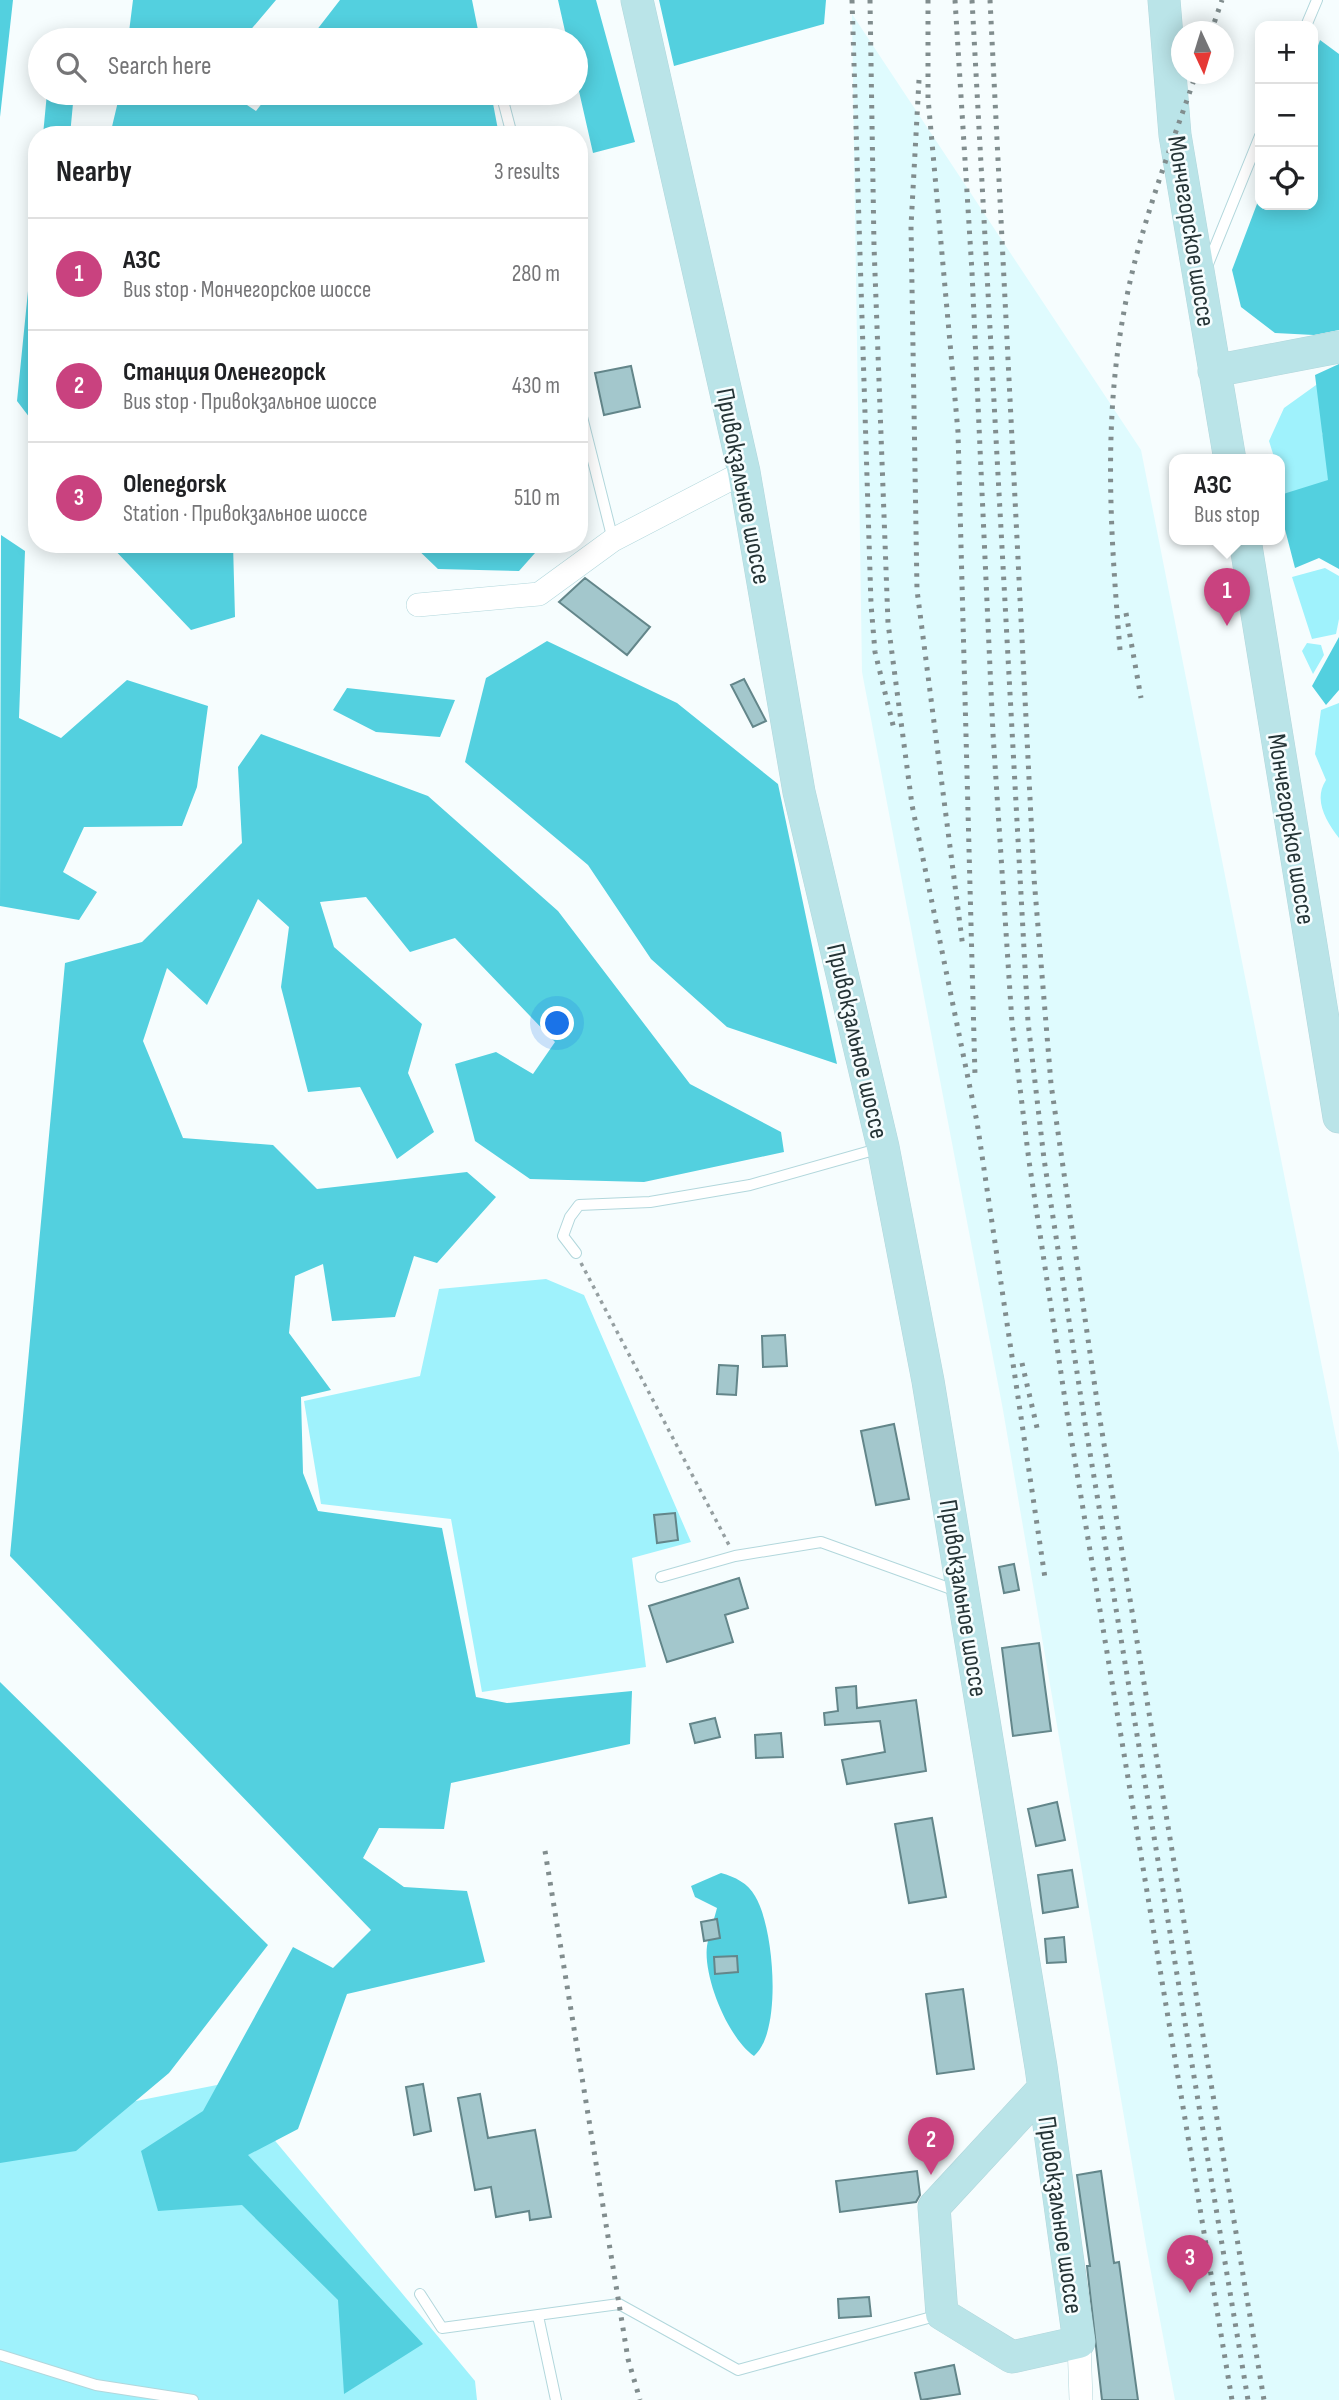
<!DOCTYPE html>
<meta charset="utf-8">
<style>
body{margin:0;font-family:"Sofia Sans Condensed",sans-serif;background:#f2f2f2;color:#202124}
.controls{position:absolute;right:21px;top:21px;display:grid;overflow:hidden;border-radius:14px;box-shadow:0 4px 18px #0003}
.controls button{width:63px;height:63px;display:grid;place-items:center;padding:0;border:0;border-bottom:2px solid #e0e0e0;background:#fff;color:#202124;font:35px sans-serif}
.compass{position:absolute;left:1171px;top:21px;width:63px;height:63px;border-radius:50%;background:#fff;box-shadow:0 4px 18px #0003;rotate:176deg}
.you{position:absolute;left:558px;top:1024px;width:24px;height:24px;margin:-18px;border:5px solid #fff;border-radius:50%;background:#1a73e8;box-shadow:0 0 0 10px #1a73e833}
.badge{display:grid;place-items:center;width:46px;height:46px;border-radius:50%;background:#c9427f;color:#fff;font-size:23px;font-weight:700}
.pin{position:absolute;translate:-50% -58px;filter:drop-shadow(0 2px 4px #0008)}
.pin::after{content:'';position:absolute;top:37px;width:24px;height:21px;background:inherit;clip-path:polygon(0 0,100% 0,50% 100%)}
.popup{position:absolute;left:1169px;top:454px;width:116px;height:91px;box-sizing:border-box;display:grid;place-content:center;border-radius:14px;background:#fff;filter:drop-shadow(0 2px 5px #0005);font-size:23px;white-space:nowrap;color:#757577}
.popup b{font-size:26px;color:#202124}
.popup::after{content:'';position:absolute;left:50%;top:100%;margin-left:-14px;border:14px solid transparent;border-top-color:#fff}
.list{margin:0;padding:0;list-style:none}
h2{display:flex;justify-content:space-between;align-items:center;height:91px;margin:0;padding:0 28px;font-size:30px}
h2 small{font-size:23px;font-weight:400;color:#757577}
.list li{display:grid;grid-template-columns:46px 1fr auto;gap:21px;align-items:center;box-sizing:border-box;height:112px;padding:0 28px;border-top:2px solid #e0e0e0}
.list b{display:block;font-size:26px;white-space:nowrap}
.list p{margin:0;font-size:23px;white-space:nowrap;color:#757577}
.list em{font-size:23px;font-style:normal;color:#757577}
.icon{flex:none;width:38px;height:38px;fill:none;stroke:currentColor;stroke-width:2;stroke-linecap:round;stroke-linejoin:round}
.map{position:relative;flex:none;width:1339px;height:2400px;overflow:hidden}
.search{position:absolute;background:#fff;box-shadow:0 4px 18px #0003;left:28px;top:28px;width:560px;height:77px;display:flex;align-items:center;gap:18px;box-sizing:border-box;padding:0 24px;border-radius:38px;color:#757577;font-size:26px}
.panel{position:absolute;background:#fff;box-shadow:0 4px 18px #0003;left:28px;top:126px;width:560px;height:427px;border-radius:28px}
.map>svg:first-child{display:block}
.built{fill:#dffbfe}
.green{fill:#9ff2fc}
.forest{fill:#53d0df}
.building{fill:#a3c7cc;stroke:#63868a;stroke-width:2}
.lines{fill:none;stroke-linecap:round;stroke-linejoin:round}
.lane-casing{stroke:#b2d7dc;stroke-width:12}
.street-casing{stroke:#b2d7dc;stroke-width:24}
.secondary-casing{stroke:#b2d7dc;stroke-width:33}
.path{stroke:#959fa1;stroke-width:3.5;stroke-dasharray:3.5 5;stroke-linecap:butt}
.lane{stroke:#fff;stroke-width:10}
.street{stroke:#fff;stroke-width:23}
.secondary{stroke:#bae4e8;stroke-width:32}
.rail{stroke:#818d8e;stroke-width:5;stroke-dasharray:3.5 7;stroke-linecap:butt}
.labels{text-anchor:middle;stroke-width:5;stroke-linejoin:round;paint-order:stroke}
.street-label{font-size:26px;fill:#253436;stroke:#f6fdfe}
</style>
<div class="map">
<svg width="1339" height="2400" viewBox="0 0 1339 2400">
<rect width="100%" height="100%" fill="#f6fdfe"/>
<path class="built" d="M852,14l289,436 198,1003v947h-164l-28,-149 -144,-841 -141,-738z"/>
<path class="green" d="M1323,380l-1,54 17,20v35l-53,7 -6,-21v-15h-5l-6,-19 15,-33z
M1325,568l14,8v43l-3,15 -24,5 -20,-62z
M1307,643l14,2 3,10 -11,19 -11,-23z
M1339,703v135c-13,-17 -26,-38 -13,-58l-11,-26 6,-44z
M546,1279l38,16 107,247 -59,16 14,109 -164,25 -31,-173 -130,-15 -17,-103 116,-25 19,-87z
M227,2083l248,298 2,19h-477v-272z"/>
<path class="forest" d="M0,0h13l-13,117z
M133,0h143l-34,40h-114z
M340,0h132l8,40h-171z
M558,0h38l39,142 -42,11 -17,-75v-38h-9z
M659,0h167l-2,24 -150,42z
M1320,40l19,14v276l-25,5 -39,-2 -34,-26 -9,-37 28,-74v9h53v-145z
M47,93h27l-4,42h-27z
M120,93h109l27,18 14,-18h221l8,42h-389z
M37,201v215l-4,6 -16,-21z
M1339,364v205l-20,-11 -24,10 -15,-58v-15l48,-15 -13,-105z
M1,535l24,16 -6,167 42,20 66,-58 81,26 -11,81 -15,39 -98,1 -21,45 34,20 -18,28 -79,-14z
M109,544h124l2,73 -44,13z
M412,544h105l18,9 -16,18 -81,-2z
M1339,637v53l-13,15 -14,-19z
M547,641l130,62 101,81 59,280 -110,-37 -76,-68 -63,-94 -123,-103 21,-84z
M347,688l108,12 -15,37 -64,-5 -43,-22z
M261,734l167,62 130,115 132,173 91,48 3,20 -140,30 -114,-3 -55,-38 -20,-77 41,-12 37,22 22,-32 -100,-104 -45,14 -44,-55 -46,5 14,45 88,77 -14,49 26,59 -37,27 -37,-72 -52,5 -27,-105 8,-60 -31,-28 -51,106 -40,-37 -24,73 40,97 90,7 44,44 150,-17 29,25 -59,66 -23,-7 -19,61 -63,4 -9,-57 -28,12 -6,57 42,57 -30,7 2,76 15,38 124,17 34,169 31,6 125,-12 -2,53 -179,39 -7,46 -65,-1 -16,30 41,29 63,4 18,71 -138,32 -49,135 -50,26 175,189 -79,50 -6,-94 -96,-95 -84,6 -17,-60 62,-40 90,-164 40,21 38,-38 -361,-374 55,-593 77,-21 100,-99 -4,-76z
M0,1682l268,263 -99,128 -93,78 -76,12z
M721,1873c14,4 27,10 34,23 19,30 28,136 -1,160 -26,-18 -51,-79 -47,-110 2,-13 7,-26 10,-38l-22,-11 -4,-11z"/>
<path class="building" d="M631,366l9,41 -36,8 -9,-42z
M585,578l65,49 -23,28 -68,-53z
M744,679l22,42 -13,6 -22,-42z
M785,1335l2,31 -24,1 -1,-31z
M719,1365l19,1 -2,29 -19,-1z
M894,1424l15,75 -33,6 -15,-74z
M675,1513l3,27 -21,3 -3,-28z
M1014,1564l5,26 -15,3 -5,-26z
M739,1578l9,30 -23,7 8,27 -66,20 -18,-56z
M1039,1643l12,88 -38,5 -11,-88z
M856,1686l1,22 59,-8 10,71 -79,13 -5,-24 43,-8 -5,-31 -55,4 -1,-12 14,-2 -2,-23z
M715,1718l5,19 -25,6 -5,-19z
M781,1733l2,24 -27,1 -1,-23z
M1057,1802l8,38 -29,6 -8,-37z
M932,1818l14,79 -37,6 -14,-79z
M1072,1870l6,37 -35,6 -5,-38z
M717,1919l3,19 -16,3 -3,-19z
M1064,1937l2,25 -19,1 -2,-24z
M737,1956l1,16 -23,2 -1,-17z
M963,1989l11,80 -37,5 -11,-80z
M423,2084l8,47 -17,4 -8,-48z
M480,2094l8,44 47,-8 16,87 -21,3 -1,-9 -33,6 -5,-30 -16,3 -17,-92z
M917,2171l3,24 -4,7 -76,10 -4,-31z
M1101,2171l13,92 5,-1 19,138h-36l-15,-134h3l-13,-91z
M869,2297l2,19 -32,2 -1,-19z
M954,2365l6,29 -39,6 -6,-27z"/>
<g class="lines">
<defs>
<path id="lane" d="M1306,26l11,-26
M501,93l11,42
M1206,269l54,-133
M579,405l34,135
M576,1253l-13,-17 7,-19 9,-12 71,-3 100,-17 131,-37
M661,1577l74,-21 86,-14 136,49
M420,2294l22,34 177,-24 119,66 201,-55
M538,2316l18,84
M0,2355l96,30 97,15"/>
<path id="street" d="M418,605l121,-11 74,-54 131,-68
M1079,2342l2,58"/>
<path id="secondary" d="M637,0l107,472 55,320 84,355 45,234 113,686 38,275 -67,15 -70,-43 -8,-107 109,-118
M1164,0l11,135 55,325
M1214,371l125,-24
M1245,540l94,577"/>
</defs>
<use href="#lane" class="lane-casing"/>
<use href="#street" class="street-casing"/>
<use href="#secondary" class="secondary-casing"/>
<path class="path" d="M581,1263l148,282"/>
<use href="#lane" class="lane"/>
<use href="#street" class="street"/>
<use href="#secondary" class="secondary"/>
<path class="rail" d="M852,0l19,604 4,48 19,77
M870,0l4,246 14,377 24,182 65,317 68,456
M928,0v98l30,334 17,644
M955,0l17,272 21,462 19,289 17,138 38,252 165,987
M972,0l56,1022 16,137 39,252 165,989
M990,0l44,878 17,206 47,324 166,992
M1211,32l11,-32
M919,80l-8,146 6,364 46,358
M1126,613l15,85
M1120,650c-9,-111 -17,-222 3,-333 14,-83 46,-164 73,-243
M1022,1363l16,69
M545,1851l83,508 12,41"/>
</g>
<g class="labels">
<g class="street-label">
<text transform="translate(1192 231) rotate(81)" y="9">Мончегорское шоссе</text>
<text transform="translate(744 486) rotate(79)" y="9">Привокзальное шоссе</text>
<text transform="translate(1292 829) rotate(81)" y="9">Мончегорское шоссе</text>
<text transform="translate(858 1041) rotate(77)" y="9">Привокзальное шоссе</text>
<text transform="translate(964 1598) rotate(81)" y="9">Привокзальное шоссе</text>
<text transform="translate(1061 2215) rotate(82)" y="9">Привокзальное шоссе</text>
</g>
</g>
</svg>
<div class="controls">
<button>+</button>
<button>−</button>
<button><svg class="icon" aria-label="locate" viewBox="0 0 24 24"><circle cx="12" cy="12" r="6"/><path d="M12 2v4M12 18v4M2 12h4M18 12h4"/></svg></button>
</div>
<svg class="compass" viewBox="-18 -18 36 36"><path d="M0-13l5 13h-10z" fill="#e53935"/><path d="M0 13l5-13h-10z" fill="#757577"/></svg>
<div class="you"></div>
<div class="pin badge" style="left:1227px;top:626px">1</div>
<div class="popup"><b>АЗС</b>Bus stop</div>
<div class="pin badge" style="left:931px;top:2175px">2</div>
<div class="pin badge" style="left:1190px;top:2293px">3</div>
<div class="search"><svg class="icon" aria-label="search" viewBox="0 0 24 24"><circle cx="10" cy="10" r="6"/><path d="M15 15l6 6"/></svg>Search here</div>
<section class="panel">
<h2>Nearby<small>3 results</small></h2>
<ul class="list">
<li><span class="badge">1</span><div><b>АЗС</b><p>Bus stop · Мончегорское шоссе</p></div><em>280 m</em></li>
<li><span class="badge">2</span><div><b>Станция Оленегорск</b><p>Bus stop · Привокзальное шоссе</p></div><em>430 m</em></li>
<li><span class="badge">3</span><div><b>Olenegorsk</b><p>Station · Привокзальное шоссе</p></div><em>510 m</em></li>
</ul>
</section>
</div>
